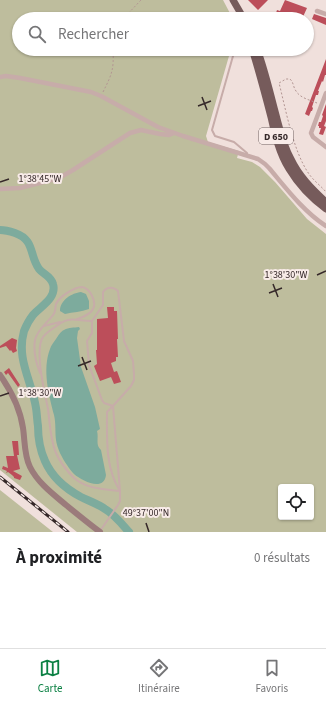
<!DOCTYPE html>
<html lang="fr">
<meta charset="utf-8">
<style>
body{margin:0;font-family:"Source Sans 3",sans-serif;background:#f2f2f2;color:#202124}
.controls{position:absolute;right:12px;bottom:12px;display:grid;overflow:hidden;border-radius:4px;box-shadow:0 1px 3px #0004}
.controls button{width:36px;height:36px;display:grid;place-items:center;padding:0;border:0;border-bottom:1px solid #e0e0e0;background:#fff;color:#202124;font:20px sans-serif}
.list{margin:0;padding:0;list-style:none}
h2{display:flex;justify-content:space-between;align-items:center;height:52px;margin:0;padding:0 16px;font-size:17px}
h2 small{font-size:13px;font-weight:400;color:#757577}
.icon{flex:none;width:22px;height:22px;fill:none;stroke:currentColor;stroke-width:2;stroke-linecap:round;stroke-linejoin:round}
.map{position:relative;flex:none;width:326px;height:532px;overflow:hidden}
.search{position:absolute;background:#fff;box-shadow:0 1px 3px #0004;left:12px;right:12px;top:12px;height:44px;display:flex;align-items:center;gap:10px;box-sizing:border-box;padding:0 14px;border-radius:22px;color:#757577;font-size:15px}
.sheet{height:116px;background:#fff}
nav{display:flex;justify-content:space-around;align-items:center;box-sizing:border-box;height:56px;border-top:1px solid #e0e0e0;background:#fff;font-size:11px;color:#757577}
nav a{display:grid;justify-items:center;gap:2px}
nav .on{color:#0b8043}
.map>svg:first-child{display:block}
.green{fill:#bebd9d;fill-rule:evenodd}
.water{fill:#7dab9d}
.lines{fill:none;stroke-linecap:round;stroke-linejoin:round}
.river{stroke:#7dab9d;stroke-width:8}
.building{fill:#bc4e5a}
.path{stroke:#b39693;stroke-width:1;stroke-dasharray:2 2;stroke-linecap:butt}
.service{stroke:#c7aca9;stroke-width:2}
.minor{stroke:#c7aca9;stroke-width:4.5}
.secondary{stroke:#9b7b7b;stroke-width:6}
.primary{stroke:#765b5b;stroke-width:7}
.rail-casing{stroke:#352829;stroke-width:3}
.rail{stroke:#f8ebe8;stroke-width:1.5;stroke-dasharray:4.5;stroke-linecap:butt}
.ticks{fill:none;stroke:#352829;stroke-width:1.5}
.labels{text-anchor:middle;stroke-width:4;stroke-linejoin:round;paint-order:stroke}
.shield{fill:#f8ebe8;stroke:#706262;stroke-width:1}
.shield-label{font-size:10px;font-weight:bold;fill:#352829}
.ticks-label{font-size:10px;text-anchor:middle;fill:#352829;stroke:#f8ebe8;stroke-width:4;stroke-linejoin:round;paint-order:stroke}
</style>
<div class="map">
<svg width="326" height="532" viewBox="0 0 326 532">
<rect width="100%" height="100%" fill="#f0e0dc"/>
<path class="green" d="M0,0h223l10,19h-214v30h212l-25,87 2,6 31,9 -2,7 15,4 8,5 15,15 32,37 19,15v298h-249l-77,-62zM281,487h30v30h-30z
M0,490l53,42h-53z"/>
<path class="water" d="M81,292l5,2 3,7v8c-8,3 -16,3 -24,5l-5,-3c0,-11 12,-18 21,-19z
M79,327l1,2 -2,2 -1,7 4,29 14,40 5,22 -3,2c2,7 -2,14 4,19l5,25c-2,17 -24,6 -32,-1 -2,-2 -5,-6 -7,-9 -5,-7 -10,-17 -11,-25 -1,-8 0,-17 -2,-25 -5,-20 -12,-45 -4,-66 1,-4 4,-7 6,-10 2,-3 5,-8 8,-9 5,-3 10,-2 15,-3z"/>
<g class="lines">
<path class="river" d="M0,230c6,0 9,1 15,3 20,7 14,22 24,36 4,5 12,7 14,15 4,14 -12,22 -20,31 -4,5 -7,11 -9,16 -8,29 8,50 12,77 1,6 1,12 2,18 0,11 2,24 7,35 7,16 21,28 36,36 8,4 17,7 24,12 9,5 17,15 24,23"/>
</g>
<path class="building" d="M248,0h20l-10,10z
M285,0l22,8 -5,11h-28l3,-9 3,1z
M314,14l12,4v7l-14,-6z
M326,59v16h-1l-2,7 -1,-1 -4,10h1l-1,4h-2l-4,12 1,1 -1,3h-1l-2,5 -4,-2z
M326,104v17l-2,5 2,1 -3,8 -4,-1 2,-6h-2v-2h-1l1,-4h2l2,-6 -1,-1z
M107,307h7v4h3l1,28h-1l1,18h-2v4l-5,2 3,9 3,-1 4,11 -7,2 -3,-7 -11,4 -6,-15 3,-2 -1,-14h1v-31l11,-1z
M12,338l5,2 -1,8 1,3 -4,2 -2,-3 -1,1 -4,-5 -6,2v-2z
M9,368l11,17 -2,2 -10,-14 -2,2 -2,-3z
M12,441h6l1,14h-2l3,14 -7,2 9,5 -2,4 -6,-2v-1l-2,-2 -4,-3 -2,1 1,-2 -5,-2 1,-3 5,2 -2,-12h8z"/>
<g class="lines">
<path class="path" d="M123,19l18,-19
M103,92c9,-18 11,-22 10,-43
M317,103c-7,-3 -17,-5 -21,-12 -3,-4 -2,-8 -6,-12h-4l-7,4c7,27 14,68 30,91 5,7 12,12 17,18"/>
<path class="service" d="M233,56l-21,74 3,6 19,6 13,11v1
M92,321c-18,0 -22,-6 -37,6 -4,3 -9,6 -12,10 -9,13 2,57 5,72 2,15 2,30 8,44 4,9 11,18 18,25 13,11 29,11 46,13
M44,326l16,-4
M40,373c-4,-10 -7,-21 -5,-33 2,-10 12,-17 18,-25 3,-3 2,-8 3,-11 3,-7 18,-17 26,-17 8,1 15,15 11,22 -3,6 -10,8 -16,10
M100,531l18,-26 2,-4v-10l-7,-85 18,-20 3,-6v-6l-1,-13 -9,-20 -6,-50c-4,-4 -11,-5 -15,1v13l-11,16v12l-5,8 2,24 13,35 2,3 9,3 -6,6c0,26 -2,56 13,79"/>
<path class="minor" d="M317,11l9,3
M0,77l6,-1 14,2 71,14 10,4 57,31 25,9 75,23 7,5 4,4c17,20 34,43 57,58
M326,93l-15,40 2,4 13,10
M0,189l20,-1 39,-10 14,-8 57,-37 11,-3 19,4 9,1 5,-2"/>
<path class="secondary" d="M0,375c12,17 20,33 23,53 2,13 1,27 7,39 8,16 23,27 36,38 11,9 22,18 34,27"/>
<path class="primary" d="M233,0l11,19
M252,49c7,22 13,45 19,68 4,18 8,36 18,52 9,15 22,29 37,40
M257,49c8,21 13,44 19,66 4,15 7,30 15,44 8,17 21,30 35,43"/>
<defs>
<path id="rail" d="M0,477l68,55"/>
</defs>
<use href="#rail" class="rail-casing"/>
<use href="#rail" class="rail"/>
</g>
<path class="ticks" d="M202,97l5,13M198,106l13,-5M0,182l9,-3M317,275l9,-4M273,284l5,13M269,293l13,-5M82,357l5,13M78,366l13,-5M0,396l9,-3M146,523l3,9"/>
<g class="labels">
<rect class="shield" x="259" y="128" width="34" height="16" rx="3"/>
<g class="shield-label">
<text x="276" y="140">D 650</text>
</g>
</g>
<g class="ticks-label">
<text x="40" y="182">1°38'45"W</text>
<text x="286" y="278">1°38'30"W</text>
<text x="40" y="396">1°38'30"W</text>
<text x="146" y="516">49°37'00"N</text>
</g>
</svg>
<div class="controls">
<button><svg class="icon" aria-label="locate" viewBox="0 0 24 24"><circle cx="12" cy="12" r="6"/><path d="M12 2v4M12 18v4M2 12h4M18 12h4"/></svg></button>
</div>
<div class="search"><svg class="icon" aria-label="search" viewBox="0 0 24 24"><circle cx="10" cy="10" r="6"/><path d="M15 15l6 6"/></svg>Rechercher</div>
</div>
<section class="sheet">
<h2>À proximité<small>0 résultats</small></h2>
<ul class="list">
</ul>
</section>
<nav>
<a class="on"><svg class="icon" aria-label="map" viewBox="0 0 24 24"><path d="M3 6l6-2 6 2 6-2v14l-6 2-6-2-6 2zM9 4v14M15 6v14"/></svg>Carte</a>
<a><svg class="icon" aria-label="directions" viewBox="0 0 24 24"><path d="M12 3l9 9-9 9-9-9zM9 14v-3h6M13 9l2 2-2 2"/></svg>Itinéraire</a>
<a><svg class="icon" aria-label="saved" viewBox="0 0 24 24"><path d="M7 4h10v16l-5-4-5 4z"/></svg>Favoris</a>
</nav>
